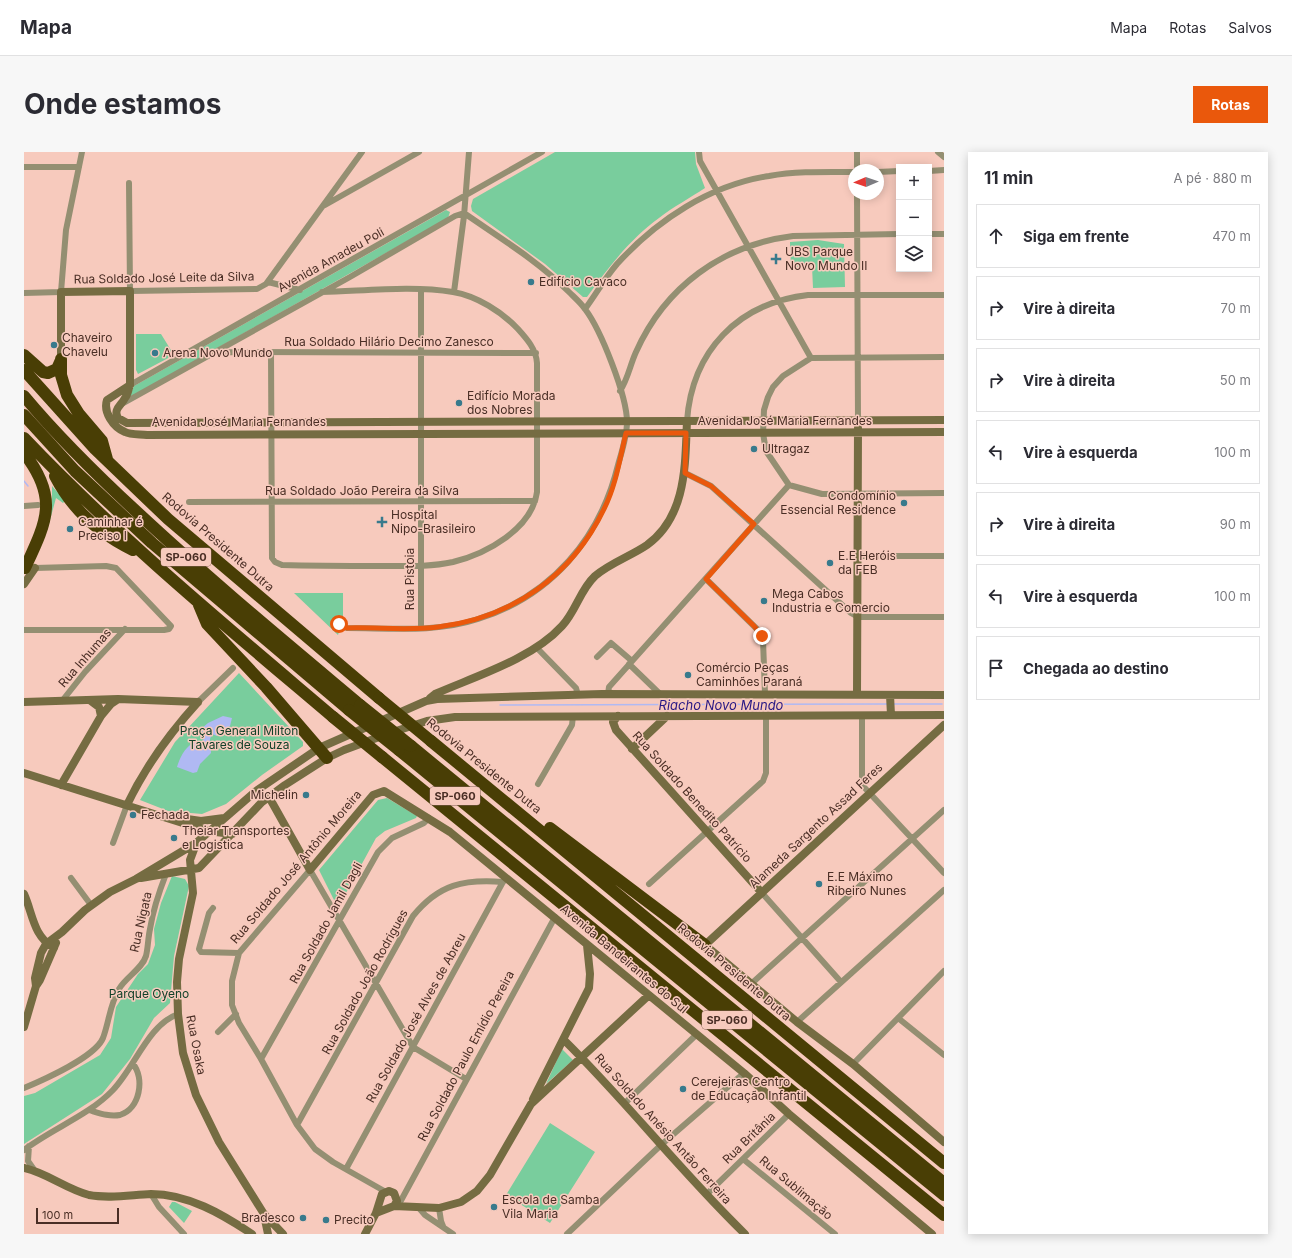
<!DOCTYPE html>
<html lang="pt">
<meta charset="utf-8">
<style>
body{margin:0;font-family:Inter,sans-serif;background:#f7f7f7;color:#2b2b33}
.controls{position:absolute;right:12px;top:12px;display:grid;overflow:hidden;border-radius:0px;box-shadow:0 2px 10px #0003}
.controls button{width:36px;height:36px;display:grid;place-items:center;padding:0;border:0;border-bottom:1px solid #e1e1e2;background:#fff;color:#2b2b33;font:20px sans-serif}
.compass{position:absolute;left:824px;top:12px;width:36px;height:36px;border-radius:50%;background:#fff;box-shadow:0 2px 10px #0003;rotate:268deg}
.scale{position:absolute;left:12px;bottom:10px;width:83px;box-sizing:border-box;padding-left:4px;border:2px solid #4a2e25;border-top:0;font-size:11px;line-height:14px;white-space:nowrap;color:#4a2e25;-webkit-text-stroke:3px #f7cabd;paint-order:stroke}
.stop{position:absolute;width:12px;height:12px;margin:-9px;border:3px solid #ea580c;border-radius:50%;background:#fff}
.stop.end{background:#ea580c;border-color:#fff;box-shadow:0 1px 4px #0008}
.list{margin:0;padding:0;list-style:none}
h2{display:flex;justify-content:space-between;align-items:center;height:52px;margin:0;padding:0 16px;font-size:17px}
h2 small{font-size:13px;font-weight:400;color:#7c7c81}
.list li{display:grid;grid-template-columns:26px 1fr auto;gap:12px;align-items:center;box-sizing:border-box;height:64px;margin:0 8px 8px;padding:0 8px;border:1px solid #e1e1e2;border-radius:0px}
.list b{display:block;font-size:15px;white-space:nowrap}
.list em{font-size:13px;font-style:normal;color:#7c7c81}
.icon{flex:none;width:22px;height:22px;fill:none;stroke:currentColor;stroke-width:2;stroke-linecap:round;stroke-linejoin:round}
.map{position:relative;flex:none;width:920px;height:1082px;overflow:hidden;border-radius:0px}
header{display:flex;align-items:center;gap:24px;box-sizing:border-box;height:56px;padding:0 20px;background:#fff;border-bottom:1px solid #e1e1e2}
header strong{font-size:19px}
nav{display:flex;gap:22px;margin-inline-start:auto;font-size:14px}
.intro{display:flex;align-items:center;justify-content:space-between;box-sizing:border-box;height:96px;padding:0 24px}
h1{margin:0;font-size:28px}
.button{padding:10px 18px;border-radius:0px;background:#ea580c;color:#fff;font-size:14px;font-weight:700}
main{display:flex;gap:24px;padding:0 24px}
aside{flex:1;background:#fff;border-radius:0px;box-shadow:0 2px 10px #0003}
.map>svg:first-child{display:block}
.green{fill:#79cd9d}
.water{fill:#b0b9f3}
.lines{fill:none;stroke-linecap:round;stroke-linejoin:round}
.stream{stroke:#b0b9f3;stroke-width:1.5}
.street{stroke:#948f72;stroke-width:6}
.secondary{stroke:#756c42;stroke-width:8}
.highway{stroke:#493e05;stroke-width:12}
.highway-bridge{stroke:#493e05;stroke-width:12}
.route{stroke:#ea580c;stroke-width:5}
.poi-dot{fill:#387a8c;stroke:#f7cabd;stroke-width:1.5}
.labels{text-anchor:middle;stroke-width:3;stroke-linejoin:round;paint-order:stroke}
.shield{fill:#f7cabd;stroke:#7e5d53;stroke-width:1}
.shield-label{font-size:11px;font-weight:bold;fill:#4a2e25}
.poi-label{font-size:12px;fill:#4a2e25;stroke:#f7cabd;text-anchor:start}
.street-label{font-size:12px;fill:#4a2e25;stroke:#f7cabd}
.park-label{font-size:12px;fill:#114129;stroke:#f7cabd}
.water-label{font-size:13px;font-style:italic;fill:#271784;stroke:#f7cabd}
</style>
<header>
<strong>Mapa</strong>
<nav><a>Mapa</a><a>Rotas</a><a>Salvos</a></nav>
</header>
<div class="intro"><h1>Onde estamos</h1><a class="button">Rotas</a></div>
<main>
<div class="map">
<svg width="920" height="1082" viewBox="0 0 920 1082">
<rect width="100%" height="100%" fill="#f7cabd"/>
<path class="green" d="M531,0h140l1,12 9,24c-15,10 -32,19 -46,30 -30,22 -51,50 -72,79h-4l-38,-33 -73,-53 -1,-5 2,-7z
M422,58l4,2 -2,6 -319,180 5,-12z
M794,88l26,4 1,43 -32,1 -1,-22 -21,1 -1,-25z
M112,182h25l13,21 -36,19 -2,-4z
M28,334l13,15 -2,2 -7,-5 -9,33 5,-24z
M270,441h49v26l-5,16z
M215,521l64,69v4l-41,29 -36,29 -24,10 -34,-3 -28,-11 35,-58z
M363,646l30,18 -1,2 -31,13 -9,7 -36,66 -3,2 -18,-36 59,-70z
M148,724l13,3 4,7 -15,70 -4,47 -16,15 -24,41 -28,35 -78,50v-48l11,-3 65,-38 11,-17 5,-31 22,-33 10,-10 7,-19 -1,-16 7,-26z
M538,897l11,11 -27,24z
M526,971l45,29 -45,71 -44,-28z
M148,1050h3l17,9 -8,12 -15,-16z"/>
<path class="water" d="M199,564l9,2 -2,8 -12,7 -1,3 -5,-2 -2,5 1,14 -11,11 -3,8 -4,1 -16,-6c3,-10 9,-22 20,-26l4,3 4,-8 -4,-7 7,-6z"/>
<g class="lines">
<path class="stream" d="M0,329l4,5
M870,552h48
M476,553l388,-1"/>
<path class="street" d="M675,0l1,9 111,197
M833,0v18
M914,0l6,5
M0,15h55
M905,19l15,-1
M854,20l21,-1
M105,31l1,108 127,-2 9,-5 96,-132
M833,42l1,226
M301,53l94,-53
M905,82h15
M244,130l32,8
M397,138v338
M430,140l10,-76 5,-64
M0,141l37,-1 5,-62 16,-78
M561,157c11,-15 20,-31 32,-45 40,-44 93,-79 152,-88 28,-5 57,-4 85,-4
M191,200l321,1
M247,201l1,205 3,4 7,3c34,1 67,1 101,1 23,0 47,1 70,-4 33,-8 79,-33 84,-70v-129c-1,-14 -10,-24 -19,-34 -16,-17 -41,-33 -65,-37 -40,-7 -90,-1 -131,0
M920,205l-133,1 -28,18 -10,11 -5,10 -4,13 -1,23 3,18 23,34 33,9 122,-1
M106,233l412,-233
M596,239c8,-12 10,-26 16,-39 29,-65 86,-107 157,-116l106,-2
M96,253l230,-128 105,-61 9,-3
M663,269c5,-70 51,-118 121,-126h136
M661,321l26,13 140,127 7,4h86
M165,350l346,-1
M0,354l14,-1
M834,404h86
M682,427l54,53 3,8 2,54
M312,467l6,7 5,2c43,0 89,5 131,-9 73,-23 122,-80 140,-154 4,-14 9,-29 9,-43 0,-26 -26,-92 -42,-113 -4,-6 -11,-12 -16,-17 -31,-31 -69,-54 -105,-79
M0,478h140l5,-1 2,-3 -55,-58 -10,-2 -71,2
M513,496l39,40 2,7
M573,505l14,-14 21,18
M605,512l31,30
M584,542l1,-7 180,-202
M38,549l23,-29 40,-43
M174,550l35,-34
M838,563v62l1,9 81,87
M514,632l34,-59 1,-9
M89,691l14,-38
M47,726l20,27
M625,732l114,-103 3,-8v-58
M738,741l79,89
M189,756l-4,5 -10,36 2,3 38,1
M727,832l193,-174
M874,866l46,37
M773,870l147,-132
M194,880l18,-18
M237,907l117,-207 14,-14 32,-15 5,-5
M829,912l91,-93
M0,936c19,-8 71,-31 79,-50 6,-16 7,-34 16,-49 7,-12 23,-20 27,-33 2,-8 2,-18 4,-27 3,-19 9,-37 16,-55
M601,951l71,-68
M65,958c10,3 20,7 31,5 20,-6 25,-37 13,-51
M273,973l116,-209c26,-32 51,-37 90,-34
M5,994l-1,15 7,10
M0,998c29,-22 64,-34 89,-60 22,-23 35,-65 65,-76
M719,1007l92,75
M322,1017l158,-289
M362,1040l-53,-30 -18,-13 -18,-24 -36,-66 -22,-36 -7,-18v-24l7,-28 71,-83 103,177 53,32
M127,1042l8,13 25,27
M682,1043l83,-81
M374,1054l157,-289
M395,1056l6,7 28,19
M415,1056l2,13 2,5
M543,1082l94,-89 83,-72"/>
<path class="secondary" d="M37,207v-67l69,-1v94c-2,5 -2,10 -5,13 -4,8 -12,11 -7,20l9,5 817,-3
M106,233l-23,15c-4,12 6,27 18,32 6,3 15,2 22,3l797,-3
M0,432l11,-16
M833,543l1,-267
M866,543l1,20
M406,546l5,-4c41,-18 97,-35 127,-68 14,-15 18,-36 33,-50 15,-13 36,-20 52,-31 40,-29 38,-81 40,-124
M0,550l94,-3 80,3
M77,564l10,-12 6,-4
M594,564l-5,6 3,8 146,163
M920,573l-239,220 92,77 56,42 91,78
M608,597l35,-33
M0,621l184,58 24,3
M37,633l40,-69 -2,-9 -8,-6
M245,645l41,73 63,-75 11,-4 66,41 294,241 45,41 143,120
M103,653c18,-38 42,-71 71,-103
M156,666l21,3 23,-3
M172,692l-6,16 3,33 -14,66 -2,23 1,32 5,39 13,42 23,47 45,72 19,20
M117,726l58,-10 63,-66 23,-17 42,-27 17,-8 46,-17 37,-12 28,-4 489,-2
M0,742c9,20 9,42 30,54
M12,834l4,-6 16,-37
M0,875l12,-41 -1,-8 6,-25 5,-9 16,-12 23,-22 25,-18 26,-13 60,-36 60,-52 63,-43 107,-47 11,-2 165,-5 342,1
M540,888c63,62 117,132 181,194
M509,947l56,-111 1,-14 -3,-29
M0,1016c23,5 42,21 65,27 20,4 41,0 62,-1 37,0 71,20 101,40
M370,1054l45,2 22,-6 16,-11 13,-16 41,-71 118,-109
M240,1063l4,19
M341,1082l11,-21 6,-19 7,-3 5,2 3,8 -3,5 -18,7"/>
<path class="highway" d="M0,203l19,17 5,1 9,-4 4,-9
M37,207v16l6,20 12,19 23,27 5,18
M0,218l71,79 73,70 211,179
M0,244c35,42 74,80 114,117 72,67 147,129 222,192
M0,263l51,56 77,72 197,167
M0,286c96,101 203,189 309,279
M0,301c35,45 23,68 1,115
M31,324c17,33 45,58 78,74
M175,453l8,19 59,63 61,71
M407,589l513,422
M387,594l533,437
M375,598l545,445
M358,605l562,458
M526,676l155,117"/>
<path class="highway-bridge" d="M355,546l52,43
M336,553l51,41
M325,558l50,40
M309,565l49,40"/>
</g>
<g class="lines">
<path class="route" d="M315,472l8,4c30,-1 61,3 91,-1 74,-9 134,-51 166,-118 12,-24 16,-51 22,-76h60l-1,40 26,13 43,38 -48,55 48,47 8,10"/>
</g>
<g class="poi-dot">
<path d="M750 101h4v4h4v4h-4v4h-4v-4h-4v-4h4z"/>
<circle cx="507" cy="130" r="4"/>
<circle cx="30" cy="193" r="4"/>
<circle cx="131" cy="201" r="4"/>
<circle cx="435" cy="251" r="4"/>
<circle cx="730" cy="297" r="4"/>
<circle cx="880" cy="351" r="4"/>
<path d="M356 364h4v4h4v4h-4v4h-4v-4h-4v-4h4z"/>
<circle cx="46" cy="377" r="4"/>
<circle cx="806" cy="411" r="4"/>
<circle cx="740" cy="449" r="4"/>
<circle cx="664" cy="523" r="4"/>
<circle cx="282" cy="643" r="4"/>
<circle cx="109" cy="663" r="4"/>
<circle cx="150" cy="686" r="4"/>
<circle cx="795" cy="732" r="4"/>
<circle cx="659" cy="937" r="4"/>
<circle cx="470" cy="1055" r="4"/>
<circle cx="279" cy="1066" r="4"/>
<circle cx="302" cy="1068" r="4"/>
</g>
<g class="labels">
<g class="shield">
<rect x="137" y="396" width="50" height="18" rx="3"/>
<rect x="406" y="635" width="50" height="18" rx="3"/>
<rect x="678" y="859" width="50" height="18" rx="3"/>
</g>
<g class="shield-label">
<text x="162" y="409">SP-060</text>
<text x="431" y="648">SP-060</text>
<text x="703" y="872">SP-060</text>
</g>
<g class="poi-label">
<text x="761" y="104">UBS Parque<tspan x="761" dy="14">Novo Mundo II</tspan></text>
<text x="515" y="134">Edifício Cavaco</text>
<text x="38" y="190">Chaveiro<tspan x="38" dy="14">Chavelu</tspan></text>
<text x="139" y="205">Arena Novo Mundo</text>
<text x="443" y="248">Edifício Morada<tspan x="443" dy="14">dos Nobres</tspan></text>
<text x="738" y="301">Ultragaz</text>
<text x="872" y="348" text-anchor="end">Condomínio<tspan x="872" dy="14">Essencial Residence</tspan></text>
<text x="367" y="367">Hospital<tspan x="367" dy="14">Nipo-Brasileiro</tspan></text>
<text x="54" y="374">Caminhar é<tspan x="54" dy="14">Preciso I</tspan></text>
<text x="814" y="408">E.E Heróis<tspan x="814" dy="14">da FEB</tspan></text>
<text x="748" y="446">Mega Cabos<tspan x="748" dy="14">Industria e Comercio</tspan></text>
<text x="672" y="520">Comércio Peças<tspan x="672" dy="14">Caminhões Paraná</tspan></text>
<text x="274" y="647" text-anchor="end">Michelin</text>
<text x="117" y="667">Fechada</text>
<text x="158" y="683">Theiar Transportes<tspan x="158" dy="14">e Logistica</tspan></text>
<text x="803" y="729">E.E Máximo<tspan x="803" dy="14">Ribeiro Nunes</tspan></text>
<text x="667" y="934">Cerejeiras Centro<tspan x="667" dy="14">de Educação Infantil</tspan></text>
<text x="478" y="1052">Escola de Samba<tspan x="478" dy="14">Vila Maria</tspan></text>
<text x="271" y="1070" text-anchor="end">Bradesco</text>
<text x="310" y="1072">Precito</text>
</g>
<g class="street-label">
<text transform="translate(307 108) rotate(-29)" y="4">Avenida Amadeu Poli</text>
<text transform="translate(140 126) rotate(-1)" y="4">Rua Soldado José Leite da Silva</text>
<text x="365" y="194">Rua Soldado Hilário Decimo Zanesco</text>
<text x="761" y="273">Avenida José Maria Fernandes</text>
<text x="215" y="274">Avenida José Maria Fernandes</text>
<text x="338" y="343">Rua Soldado João Pereira da Silva</text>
<text transform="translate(194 390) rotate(41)" y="4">Rodovia Presidente Dutra</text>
<text transform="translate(386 427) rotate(-90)" y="4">Rua Pistoia</text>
<text transform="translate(61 506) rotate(-49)" y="4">Rua Inhumas</text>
<text transform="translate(460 614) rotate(39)" y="4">Rodovia Presidente Dutra</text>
<text transform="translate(668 645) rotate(48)" y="4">Rua Soldado Benedito Patrício</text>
<text transform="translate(792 674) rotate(-43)" y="4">Alameda Sargento Assad Feres</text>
<text transform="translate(272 715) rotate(-50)" y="4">Rua Soldado José Antônio Moreira</text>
<text transform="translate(117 770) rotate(-77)" y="4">Rua Nigata</text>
<text transform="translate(302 771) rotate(-61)" y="4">Rua Soldado Jamil Dagli</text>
<text transform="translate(600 807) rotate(40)" y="4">Avenida Bandeirantes do Sul</text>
<text transform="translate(710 820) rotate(40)" y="4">Rodovia Presidente Dutra</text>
<text transform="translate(341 830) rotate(-61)" y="4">Rua Soldado João Rodrigues</text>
<text transform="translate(392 866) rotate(-61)" y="4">Rua Soldado José Alves de Abreu</text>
<text transform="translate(172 893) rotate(79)" y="4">Rua Osaka</text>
<text transform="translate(442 904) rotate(-62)" y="4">Rua Soldado Paulo Emídio Pereira</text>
<text transform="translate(639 977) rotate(48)" y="4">Rua Soldado Anésio Antão Ferreira</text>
<text transform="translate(725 986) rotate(-44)" y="4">Rua Britânia</text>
<text transform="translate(772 1036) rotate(40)" y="4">Rua Sublimação</text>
</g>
<g class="park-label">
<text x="215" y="583">Praça General Milton<tspan x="215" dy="14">Tavares de Souza</tspan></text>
<text x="125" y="846">Parque Oyeno</text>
</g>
<g class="water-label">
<text x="697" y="558">Riacho Novo Mundo</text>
</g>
</g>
</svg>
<div class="controls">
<button>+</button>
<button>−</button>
<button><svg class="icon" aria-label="layers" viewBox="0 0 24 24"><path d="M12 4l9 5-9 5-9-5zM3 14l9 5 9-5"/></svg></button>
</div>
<svg class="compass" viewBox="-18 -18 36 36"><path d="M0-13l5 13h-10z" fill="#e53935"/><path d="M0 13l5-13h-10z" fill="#7c7c81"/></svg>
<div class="scale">100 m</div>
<div class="stop" style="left:315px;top:472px"></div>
<div class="stop end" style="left:738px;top:484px"></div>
</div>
<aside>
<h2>11 min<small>A pé · 880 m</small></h2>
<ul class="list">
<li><svg class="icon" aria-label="ahead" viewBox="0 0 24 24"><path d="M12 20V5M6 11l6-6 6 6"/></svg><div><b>Siga em frente</b></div><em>470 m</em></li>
<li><svg class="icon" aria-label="right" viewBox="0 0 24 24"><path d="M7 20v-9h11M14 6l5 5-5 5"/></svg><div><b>Vire à direita</b></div><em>70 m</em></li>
<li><svg class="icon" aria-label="right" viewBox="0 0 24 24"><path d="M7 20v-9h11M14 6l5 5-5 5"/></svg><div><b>Vire à direita</b></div><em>50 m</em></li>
<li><svg class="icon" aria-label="left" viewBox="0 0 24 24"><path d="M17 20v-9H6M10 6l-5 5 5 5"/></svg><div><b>Vire à esquerda</b></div><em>100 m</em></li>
<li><svg class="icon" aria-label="right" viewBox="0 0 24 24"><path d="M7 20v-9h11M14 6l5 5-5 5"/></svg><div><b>Vire à direita</b></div><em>90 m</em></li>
<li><svg class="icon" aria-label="left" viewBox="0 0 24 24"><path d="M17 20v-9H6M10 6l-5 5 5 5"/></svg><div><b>Vire à esquerda</b></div><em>100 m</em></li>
<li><svg class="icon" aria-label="arrive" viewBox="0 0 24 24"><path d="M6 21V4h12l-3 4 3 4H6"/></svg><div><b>Chegada ao destino</b></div></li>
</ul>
</aside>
</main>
